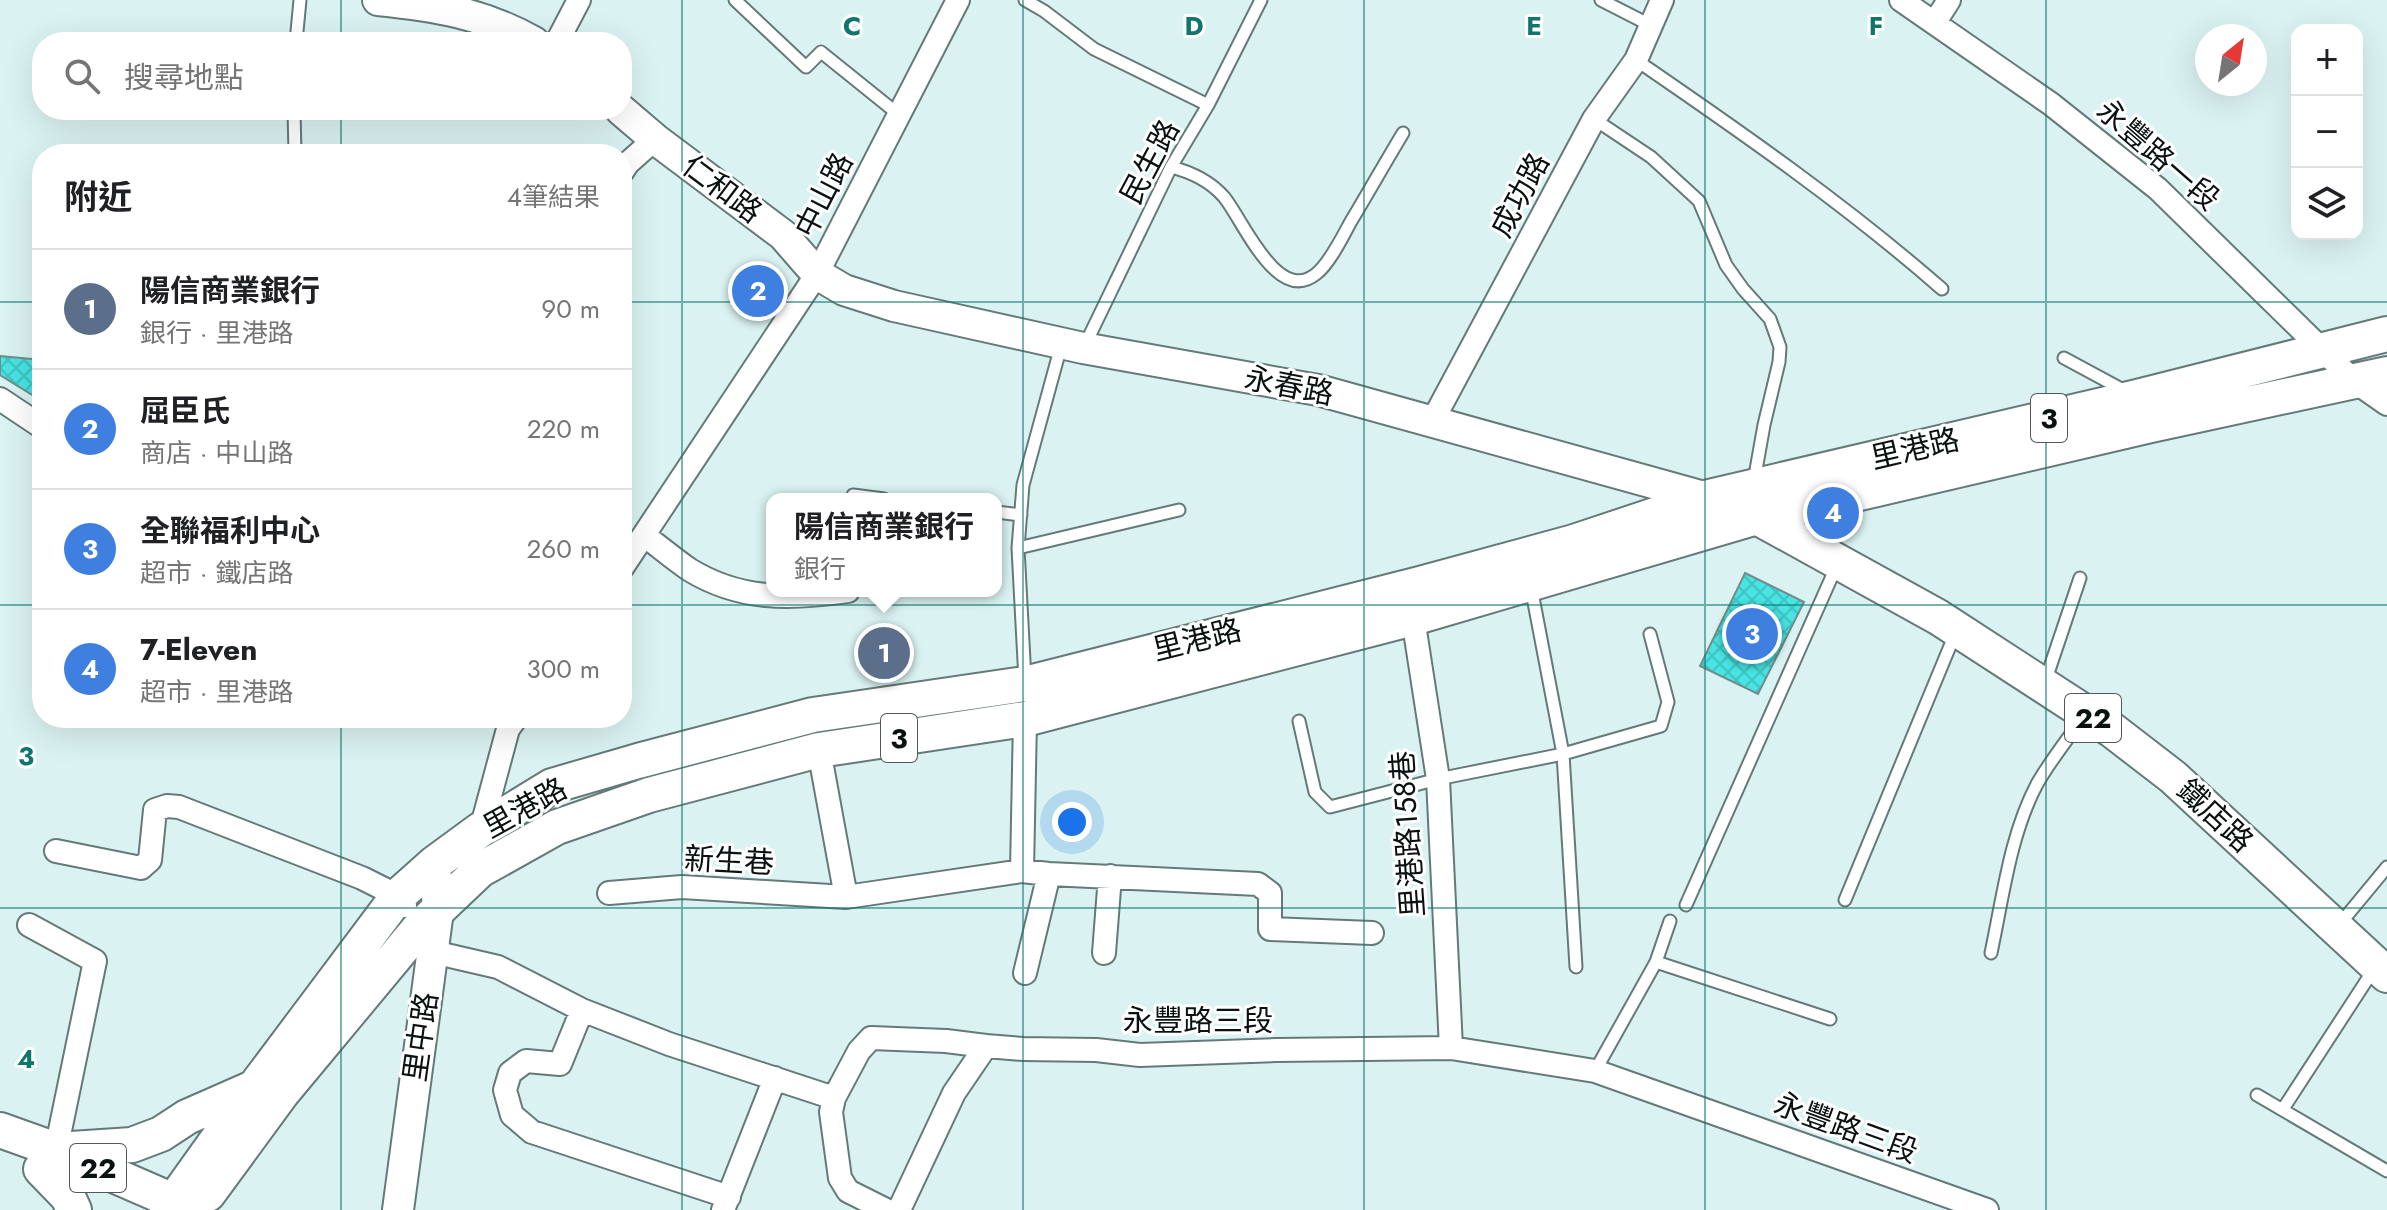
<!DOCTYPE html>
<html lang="zh-TW">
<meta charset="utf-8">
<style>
body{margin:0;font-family:Jost,"Noto Sans TC",sans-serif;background:#f2f2f2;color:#202124}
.controls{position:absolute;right:24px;top:24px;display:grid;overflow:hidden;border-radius:16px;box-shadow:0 8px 32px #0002}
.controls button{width:72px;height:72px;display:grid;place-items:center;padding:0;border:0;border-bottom:2px solid #e0e0e0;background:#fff;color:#202124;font:40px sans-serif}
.compass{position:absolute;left:2195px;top:24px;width:72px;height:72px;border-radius:50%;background:#fff;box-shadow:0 8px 32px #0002;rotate:30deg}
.you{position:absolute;left:1072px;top:822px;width:28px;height:28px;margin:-20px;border:6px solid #fff;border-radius:50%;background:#1a73e8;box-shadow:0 0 0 12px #1a73e833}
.badge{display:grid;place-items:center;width:52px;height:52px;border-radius:50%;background:#a0371f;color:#fff;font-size:26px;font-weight:700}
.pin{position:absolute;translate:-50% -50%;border:4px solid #fff;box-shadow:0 2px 8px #0006}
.popup{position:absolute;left:766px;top:493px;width:236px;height:104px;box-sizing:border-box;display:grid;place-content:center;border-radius:16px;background:#fff;filter:drop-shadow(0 2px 6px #0005);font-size:26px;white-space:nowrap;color:#757577}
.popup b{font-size:30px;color:#202124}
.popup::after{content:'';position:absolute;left:50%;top:100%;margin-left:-16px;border:16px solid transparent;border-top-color:#fff}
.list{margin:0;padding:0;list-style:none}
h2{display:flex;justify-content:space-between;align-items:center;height:104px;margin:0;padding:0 32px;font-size:34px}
h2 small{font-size:26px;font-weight:400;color:#757577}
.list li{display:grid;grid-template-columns:52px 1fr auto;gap:24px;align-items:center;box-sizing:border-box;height:120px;padding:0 32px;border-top:2px solid #e0e0e0}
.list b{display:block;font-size:30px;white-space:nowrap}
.list p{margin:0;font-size:26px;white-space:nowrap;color:#757577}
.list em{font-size:26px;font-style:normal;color:#757577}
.icon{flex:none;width:44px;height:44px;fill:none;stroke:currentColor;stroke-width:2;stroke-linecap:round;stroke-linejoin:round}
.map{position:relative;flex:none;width:2387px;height:1210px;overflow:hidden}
.search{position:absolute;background:#fff;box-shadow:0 8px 32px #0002;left:32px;top:32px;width:600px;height:88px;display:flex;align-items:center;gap:20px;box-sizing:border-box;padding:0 28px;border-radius:32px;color:#757577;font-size:30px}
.panel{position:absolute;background:#fff;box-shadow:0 8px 32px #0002;left:32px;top:144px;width:600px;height:584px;border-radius:32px}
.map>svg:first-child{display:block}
.building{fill:url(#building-cross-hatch);stroke:#758b8b;stroke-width:2}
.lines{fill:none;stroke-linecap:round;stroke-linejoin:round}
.lane-casing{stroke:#647a79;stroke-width:15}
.street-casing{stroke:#647a79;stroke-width:26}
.secondary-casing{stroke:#647a79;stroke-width:34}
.primary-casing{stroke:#647a79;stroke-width:38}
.lane{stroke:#fff;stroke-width:11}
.street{stroke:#fff;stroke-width:22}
.secondary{stroke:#fff;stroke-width:30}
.primary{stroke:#fff;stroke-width:34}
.grid{fill:none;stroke:#0f766e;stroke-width:2;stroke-opacity:0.55}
.labels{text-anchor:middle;stroke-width:6;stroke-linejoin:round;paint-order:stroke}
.shield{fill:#fff;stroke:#535858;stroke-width:2}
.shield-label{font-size:28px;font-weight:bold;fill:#091111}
.street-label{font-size:30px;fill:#091111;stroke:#fff}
.grid-label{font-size:26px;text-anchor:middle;font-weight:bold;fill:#0f766e;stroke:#fff;stroke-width:6;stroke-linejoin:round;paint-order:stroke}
</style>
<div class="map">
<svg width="2387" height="1210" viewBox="0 0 2387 1210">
<defs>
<pattern id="building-cross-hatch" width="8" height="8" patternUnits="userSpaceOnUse" patternTransform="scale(2)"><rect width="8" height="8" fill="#47e4e2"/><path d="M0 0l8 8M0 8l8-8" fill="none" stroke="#3dc3c1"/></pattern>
</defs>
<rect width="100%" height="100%" fill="#daf3f2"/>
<path class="building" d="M0,356l42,4v41l-42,-26z
M1745,573l59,29 -46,92 -58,-28z"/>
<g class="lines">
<defs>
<path id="lane" d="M735,0l71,67 15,-15 77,62
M1025,0l19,11 50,38 114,56
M1601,0l49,25
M296,42l4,-42
M1636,60c105,72 210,145 306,229
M294,110l1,44
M1594,119l57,38 48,44 27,64 17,24 27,30 10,28 -1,15 -15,63 -10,56
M1171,167c20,5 39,14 53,30 19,23 53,108 92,77 13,-10 26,-36 34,-51 18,-30 35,-60 53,-90
M1085,345l86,-178 37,-62 53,-105
M2064,358l63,34
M853,495l31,4
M996,512l25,3
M1018,548l161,-38
M1531,587l32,167 13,213
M1025,680l-7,-132 5,-63 38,-139
M2045,682l35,-104
M1299,721l16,71 15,15 108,-28 125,-25 98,-28 7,-24 -18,-68
M1845,900l110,-266
M1686,905l151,-340
M2339,925l48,-58
M1991,953c12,-56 19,-118 46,-169 13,-23 31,-45 46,-67
M1656,962l174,57
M1595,1071l61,-109 14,-41
M2257,1095l130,76
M2283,1109l91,-140"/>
<path id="street" d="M1901,0l150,104 107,85 196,192 33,23
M1935,22l14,-22
M557,42l22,-42
M622,172l6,-9 27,-24
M0,399l42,28
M1433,420l161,-301 42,-59 26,-60
M645,536c15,11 30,24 45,34 51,31 101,29 158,21
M622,568l195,-294 141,-274
M1413,618l25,161 13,269
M819,750l27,147
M480,833l28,-104 8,-11
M56,851l85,17 9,-8 5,-50 12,-4 12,1 183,71 36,18 7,10
M1022,871l3,-152
M609,893l73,-6 164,10 176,-26 27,3 209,10 12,9v36l102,4
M29,925l66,36 -39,189
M433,952l65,15 84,43 87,34 165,54
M1104,953l6,-77
M1025,973l24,-99
M582,1010l-22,54 -34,-3 -16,12 -5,17 7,25 20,17 197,65
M723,1210l52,-132
M886,1210l-38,-19 -8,-13 -9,-66 3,-14 25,-47 12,-13 75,3 40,5
M899,1210l55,-117 32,-47 37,3 73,1 44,5 136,-5 175,-2 144,23 392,139"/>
<path id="secondary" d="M378,0c58,6 104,13 156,42
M621,110l34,29 128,96 34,39 27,16 50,16 189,42 235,42 400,111
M398,1210l40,-299 -3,-48"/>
<path id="primary" d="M1757,517l181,100 174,113 61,47 214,198
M0,1130l56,20 138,60
M56,1150l76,-5 29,-11 26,-17 66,-29
M41,1169l27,28 6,13
M208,1194l74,-101 138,-166 60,-57 77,-43 92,-32 170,-45 206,-31 388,-101 344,-101 394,-92 236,-51
M167,1210l87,-122 144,-192 37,-33 45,-33 72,-44 86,-25 175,-46 212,-31 395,-100 154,-42 135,-45 428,-100 250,-63"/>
</defs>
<use href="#lane" class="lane-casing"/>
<use href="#street" class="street-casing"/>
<use href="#secondary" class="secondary-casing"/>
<use href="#primary" class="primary-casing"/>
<use href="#lane" class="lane"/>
<use href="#street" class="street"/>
<use href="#secondary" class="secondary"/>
<use href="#primary" class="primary"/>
</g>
<path class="grid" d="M341,0v42M682,0v1210M1023,0v1210M1364,0v1210M1705,0v1210M2046,0v1210M341,110v44M0,302h42M622,302h1765M0,605h42M622,605h1765M341,718v492M0,908h2387"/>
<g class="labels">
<g class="shield">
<rect x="2031" y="394" width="36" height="48" rx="6"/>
<rect x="2065" y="694" width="56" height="48" rx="6"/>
<rect x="881" y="714" width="36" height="48" rx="6"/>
<rect x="70" y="1144" width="56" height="48" rx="6"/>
</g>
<g class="shield-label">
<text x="2049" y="428">3</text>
<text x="2093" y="728">22</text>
<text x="899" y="748">3</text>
<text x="98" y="1178">22</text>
</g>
<g class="street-label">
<text transform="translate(2158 155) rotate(41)" y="10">永豐路一段</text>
<text transform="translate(1150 162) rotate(-62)" y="10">民生路</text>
<text transform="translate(722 189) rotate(37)" y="10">仁和路</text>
<text transform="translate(824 195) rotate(-63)" y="10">中山路</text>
<text transform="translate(1520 195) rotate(-62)" y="10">成功路</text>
<text transform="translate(1289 386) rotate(11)" y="10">永春路</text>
<text transform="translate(1915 449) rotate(-13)" y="10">里港路</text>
<text transform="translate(1197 640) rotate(-14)" y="10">里港路</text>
<text transform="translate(525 808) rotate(-29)" y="10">里港路</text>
<text transform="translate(2215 816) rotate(43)" y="10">鐵店路</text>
<text transform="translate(1408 834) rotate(-94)" y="10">里港路158巷</text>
<text transform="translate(729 861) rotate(3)" y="10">新生巷</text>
<text x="1198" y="1031">永豐路三段</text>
<text transform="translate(421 1037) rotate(-82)" y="10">里中路</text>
<text transform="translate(1846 1128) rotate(20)" y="10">永豐路三段</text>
</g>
</g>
<g class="grid-label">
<text x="852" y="35">C</text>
<text x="1194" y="35">D</text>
<text x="1534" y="35">E</text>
<text x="1876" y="35">F</text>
<text x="26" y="765">3</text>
<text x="26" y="1068">4</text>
</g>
</svg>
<div class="controls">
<button>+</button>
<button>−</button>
<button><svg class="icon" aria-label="layers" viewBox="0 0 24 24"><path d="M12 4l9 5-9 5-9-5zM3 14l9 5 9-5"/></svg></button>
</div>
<svg class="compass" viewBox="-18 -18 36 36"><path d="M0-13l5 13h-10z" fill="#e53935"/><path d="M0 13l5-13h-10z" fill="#757577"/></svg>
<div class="you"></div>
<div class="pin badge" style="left:884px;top:653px;background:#5c6f8a">1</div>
<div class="popup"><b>陽信商業銀行</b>銀行</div>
<div class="pin badge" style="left:758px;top:291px;background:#3f7fe0">2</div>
<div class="pin badge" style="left:1752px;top:634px;background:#3f7fe0">3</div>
<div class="pin badge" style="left:1833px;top:513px;background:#3f7fe0">4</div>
<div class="search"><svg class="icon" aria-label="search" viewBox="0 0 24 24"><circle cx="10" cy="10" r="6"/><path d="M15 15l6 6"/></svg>搜尋地點</div>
<section class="panel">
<h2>附近<small>4筆結果</small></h2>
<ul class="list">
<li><span class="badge" style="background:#5c6f8a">1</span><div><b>陽信商業銀行</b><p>銀行 · 里港路</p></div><em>90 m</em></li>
<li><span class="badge" style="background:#3f7fe0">2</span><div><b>屈臣氏</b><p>商店 · 中山路</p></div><em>220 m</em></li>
<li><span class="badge" style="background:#3f7fe0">3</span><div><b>全聯福利中心</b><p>超市 · 鐵店路</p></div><em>260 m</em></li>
<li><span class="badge" style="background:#3f7fe0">4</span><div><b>7-Eleven</b><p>超市 · 里港路</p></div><em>300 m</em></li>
</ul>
</section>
</div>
